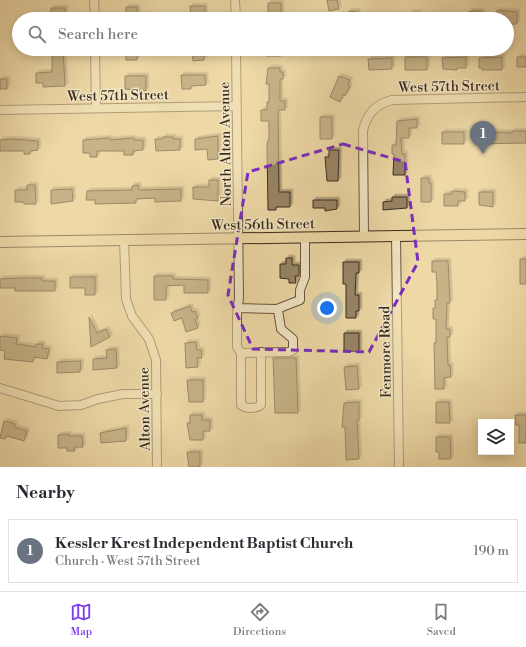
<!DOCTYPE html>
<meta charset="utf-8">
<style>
body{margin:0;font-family:"Libre Bodoni",serif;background:#f7f7f7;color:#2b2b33}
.controls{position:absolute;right:12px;bottom:12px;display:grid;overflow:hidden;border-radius:0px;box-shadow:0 2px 10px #0003}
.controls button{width:36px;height:36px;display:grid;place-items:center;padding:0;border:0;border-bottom:1px solid #e1e1e2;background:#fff;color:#2b2b33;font:20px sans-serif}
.you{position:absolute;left:327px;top:308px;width:14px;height:14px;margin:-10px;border:3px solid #fff;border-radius:50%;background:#1a73e8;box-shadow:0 0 0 6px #1a73e833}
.badge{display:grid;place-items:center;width:26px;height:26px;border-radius:50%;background:#7c3aed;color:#fff;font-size:13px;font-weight:700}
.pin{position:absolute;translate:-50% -33px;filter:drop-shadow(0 1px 2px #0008)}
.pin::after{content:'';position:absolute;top:21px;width:14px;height:12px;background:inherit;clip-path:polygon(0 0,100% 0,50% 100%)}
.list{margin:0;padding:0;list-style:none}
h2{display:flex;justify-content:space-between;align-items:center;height:52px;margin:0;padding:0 16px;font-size:17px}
h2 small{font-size:13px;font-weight:400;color:#7c7c81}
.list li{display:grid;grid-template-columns:26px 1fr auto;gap:12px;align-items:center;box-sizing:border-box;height:64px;margin:0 8px 8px;padding:0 8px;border:1px solid #e1e1e2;border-radius:0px}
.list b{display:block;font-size:15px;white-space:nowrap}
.list p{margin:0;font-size:13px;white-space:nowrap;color:#7c7c81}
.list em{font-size:13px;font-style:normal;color:#7c7c81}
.icon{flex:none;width:22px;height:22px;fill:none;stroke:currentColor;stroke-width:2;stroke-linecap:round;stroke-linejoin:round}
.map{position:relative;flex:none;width:526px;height:467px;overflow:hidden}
.search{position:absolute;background:#fff;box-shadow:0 2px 10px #0003;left:12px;right:12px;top:12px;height:44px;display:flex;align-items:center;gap:10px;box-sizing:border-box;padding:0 14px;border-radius:22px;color:#7c7c81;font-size:15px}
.sheet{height:124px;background:#fff}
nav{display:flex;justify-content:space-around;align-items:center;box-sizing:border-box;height:56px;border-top:1px solid #e1e1e2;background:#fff;font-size:11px;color:#7c7c81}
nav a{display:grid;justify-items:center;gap:2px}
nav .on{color:#7c3aed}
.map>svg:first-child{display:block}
.building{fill:#978565;stroke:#392c1e;filter:url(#shadow)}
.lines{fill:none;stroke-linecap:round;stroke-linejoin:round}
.minor-casing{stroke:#665740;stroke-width:10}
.major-casing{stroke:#392c1e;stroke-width:12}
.minor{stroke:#f3e6c5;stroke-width:8}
.major{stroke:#edd8a6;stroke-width:10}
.marked{fill:none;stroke:#7b2cbf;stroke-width:3;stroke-dasharray:8 5;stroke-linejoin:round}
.labels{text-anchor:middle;stroke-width:3;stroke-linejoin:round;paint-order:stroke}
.street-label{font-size:14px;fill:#392c1e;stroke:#f3e6c5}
</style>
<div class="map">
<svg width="526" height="467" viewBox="0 0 526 467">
<defs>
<filter id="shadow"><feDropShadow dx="2.5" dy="-2.5" stdDeviation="0" flood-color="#0004"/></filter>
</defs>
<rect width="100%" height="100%" fill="#edd8a6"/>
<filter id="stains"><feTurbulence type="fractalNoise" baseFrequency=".005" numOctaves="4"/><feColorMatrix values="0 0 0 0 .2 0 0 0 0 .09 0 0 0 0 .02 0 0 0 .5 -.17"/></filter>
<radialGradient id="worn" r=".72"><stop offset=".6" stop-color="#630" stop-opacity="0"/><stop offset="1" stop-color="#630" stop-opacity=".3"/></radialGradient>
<path class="building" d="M327,0h10l2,9 -10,2z
M268,3h13v16h-13z
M190,6h15v9h-5v4h-9z
M126,7h11l1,12h-12z
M51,8h14v11h-14z
M497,10l20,2v12h-10v-5h-10z
M349,11l9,1 -1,7h-9z
M474,11h8v8h-14v-7z
M409,13h10v6h-10z
M52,49h11l2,37 -22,1v-4h-7v-10l16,-1z
M126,49h11v11h-11z
M192,49h12v11l-11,1z
M266,49h15v7h-15z
M405,57h22v13h-22z
M466,57v11h-9v2l-14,-1 -1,-11z
M502,57v13h-20v-2h-3v-10z
M517,57h9v10h-9z
M392,58v11l-23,1 -1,-11z
M268,68h12v4h3v7h-3v22h5v9h-7l1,82h11v15h-14v3h-8l-1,-66 2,-6v-17h-8v-11h6v-8h2v-18h-3z
M181,75h24l1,10 -15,1v3h-9z
M125,76h21v15l-21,-2z
M339,76l11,4 -2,5 2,1 -5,10 -2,-1 -3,7 -10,-5z
M0,79h7v10h-7z
M320,117h12v22h-12z
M417,119v9h-8v10h-8l1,16h3v21h-12l1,-21h-2v-9h4l1,-24z
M477,131l35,2v-2h14v12l-49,1z
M442,132h22v12h-22z
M218,136v23l-10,1 -1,-11 -12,1v-11z
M163,137h10v2h7v11l-24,1 -1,-12h8z
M110,138v2l24,-2v2h9v10l-10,1v4h-9v-4h-27v6h-7v-4h-7v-13z
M12,139l26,2v9l-8,1v3h-6v-3h-24v-11z
M329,150h10l-1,31h-11l-2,-24h4z
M421,178h8v5h2v19h-10z
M209,180h9v21l-25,-2v-12h16z
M27,185h8l1,19h-12v-2h-9v-12h12z
M138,185l1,5 42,-1v12l-26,1v-4l-19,1v4l-41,1v-4h-9l1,-9 45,-1v-4z
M72,189l1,12 -22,3v-14z
M452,191l13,1v9h-7v5h-14v-12h8z
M479,192h14v15l-14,-2z
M392,197h15v11l-24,2v-8l9,-1z
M313,200h24v9l-12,2v-3h-12z
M286,258h6v7h7v11h-4l1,7h-7v-4l-9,-1v-14h6z
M520,259h6v25h-6z
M432,261h16l2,42h-3l-1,26h4v8h-3l1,28h2l1,12 -7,1v11h-9l-1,-46h2v-24h-3v-11h2v-8h2v-17l-1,-11h-4z
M343,262h16v11h-3l-1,22h4v16h-3v7h-10v-34h-3z
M154,276h19v3l35,1v13h-24v-8l-18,1v14h-12z
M70,277h25v18h-10v-7h-15z
M20,278h22v3h13v10h-40v-3h-15v-9z
M190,306l2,6 3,-1 3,7 -3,1 3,9 -12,4 -4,-14 -8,3 -3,-8z
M89,317l8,16 9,-4 4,8 -19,10z
M344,333h15v19l-15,-1z
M0,336l17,2 -1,6 20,3v-3h7l-1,4 7,1 -2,10 -13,-2 -1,5 -29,-3 1,-8 -5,-1z
M196,342l1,8h4l1,8h-5l1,9 -12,1 -1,-25z
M116,349l1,19 -24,2v-11l14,-1 -1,-8z
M273,358h23l2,55h-23z
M81,361l-1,11 -23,1v-11z
M357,366l2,23 -13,1 -2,-23z
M187,380h16v22h-14z
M359,402v18h-2l2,39 -13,1 -1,-33h-3l2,-24z
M436,402h13l1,21h-14z
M190,415h12v5h8v11h-7v9h-13l-3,-17h3z
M515,415h11v28h-7v-18h-3z
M4,421l11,3 -1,3 13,4 -3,10 -17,-5 -2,3 -5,-1z
M126,428v13l-25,2 -1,-10z
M69,434v2h13l1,11h-9l1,4h-8v-3h-9v-13z
M436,437h14l1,22h-12v-7h-3z
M187,452h13v15h-11z"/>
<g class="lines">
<defs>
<path id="minor" d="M94,0l1,19
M235,0l1,19
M95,49l1,59
M236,49l3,249 -2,16v33l4,6 48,-1 4,-2v-11l-12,-10 -3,-19 -2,-1 -38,-1
M0,110l237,-4
M396,236l3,231
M364,237l-1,-106c3,-16 13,-27 29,-31l134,-3
M124,239l2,60 6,17 17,23 7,21 1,107
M277,309l23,-9v-10l5,-13v-40
M241,353v52c5,4 15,4 20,0v-53
M0,388l59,18 22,-1 17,-6 25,-5h34"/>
<path id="major" d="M0,242l526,-8"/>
</defs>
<use href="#minor" class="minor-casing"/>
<use href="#major" class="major-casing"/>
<use href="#minor" class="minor"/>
<use href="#major" class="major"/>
</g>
<path d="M0 0H526V467H0ZM343,144l62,18 13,100 -49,90 -116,-3 -25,-54 20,-123z" fill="#edd8a6" fill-opacity=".55" fill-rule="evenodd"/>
<path class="marked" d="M343,144l62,18 13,100 -49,90 -116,-3 -25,-54 20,-123z"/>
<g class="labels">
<g class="street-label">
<text transform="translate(449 86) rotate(-1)" y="5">West 57th Street</text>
<text transform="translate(118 95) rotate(-1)" y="5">West 57th Street</text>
<text transform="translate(225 144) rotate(-91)" y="5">North Alton Avenue</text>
<text transform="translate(263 224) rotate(-1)" y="5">West 56th Street</text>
<text transform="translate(385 352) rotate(-91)" y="5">Fenmore Road</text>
<text transform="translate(144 409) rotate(-91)" y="5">Alton Avenue</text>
</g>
</g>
<rect width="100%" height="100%" filter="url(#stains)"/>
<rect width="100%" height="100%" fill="url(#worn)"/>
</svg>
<div class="controls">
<button><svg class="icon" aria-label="layers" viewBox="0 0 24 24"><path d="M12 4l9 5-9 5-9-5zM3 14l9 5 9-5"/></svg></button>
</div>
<div class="you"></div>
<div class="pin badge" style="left:483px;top:154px;background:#6b7280">1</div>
<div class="search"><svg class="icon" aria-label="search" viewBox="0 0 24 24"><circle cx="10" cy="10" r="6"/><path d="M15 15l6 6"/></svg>Search here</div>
</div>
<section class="sheet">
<h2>Nearby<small></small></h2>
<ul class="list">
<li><span class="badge" style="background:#6b7280">1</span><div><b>Kessler Krest Independent Baptist Church</b><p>Church · West 57th Street</p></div><em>190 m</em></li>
</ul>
</section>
<nav>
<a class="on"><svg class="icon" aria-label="map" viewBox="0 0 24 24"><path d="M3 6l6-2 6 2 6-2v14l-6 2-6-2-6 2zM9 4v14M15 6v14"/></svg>Map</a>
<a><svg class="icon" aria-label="directions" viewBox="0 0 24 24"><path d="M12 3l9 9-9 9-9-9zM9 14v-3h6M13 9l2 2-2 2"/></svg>Directions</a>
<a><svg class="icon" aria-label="saved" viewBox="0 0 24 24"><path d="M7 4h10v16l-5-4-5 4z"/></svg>Saved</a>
</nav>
